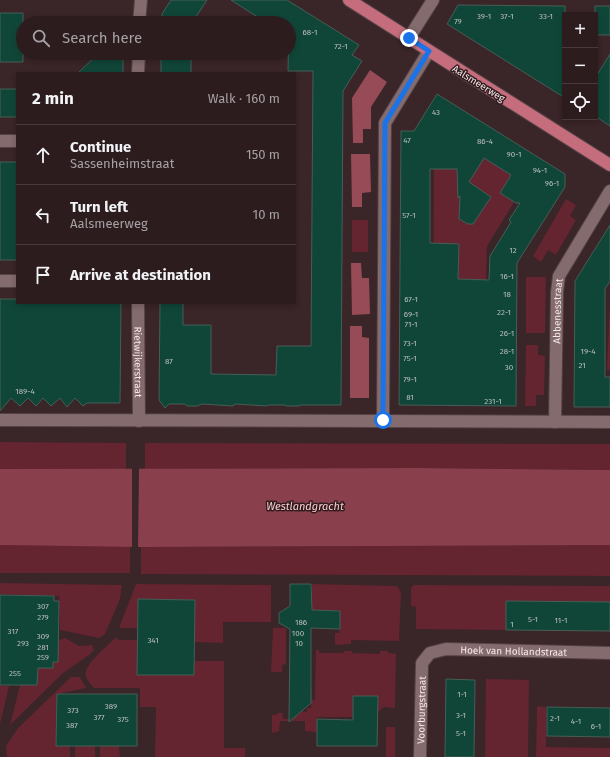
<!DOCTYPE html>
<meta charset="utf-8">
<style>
body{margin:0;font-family:"Fira Sans",sans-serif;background:#342527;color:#f1f3f6}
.controls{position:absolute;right:12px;top:12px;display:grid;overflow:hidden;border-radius:0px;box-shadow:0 2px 6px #0003}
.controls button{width:36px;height:36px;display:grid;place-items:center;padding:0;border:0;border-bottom:1px solid #483a3c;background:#2c1c1e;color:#f1f3f6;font:20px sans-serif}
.stop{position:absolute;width:12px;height:12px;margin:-9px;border:3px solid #1a73e8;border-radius:50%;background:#fff}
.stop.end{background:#1a73e8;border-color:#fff;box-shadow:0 1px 4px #0008}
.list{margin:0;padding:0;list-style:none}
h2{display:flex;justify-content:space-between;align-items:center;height:52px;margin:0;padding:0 16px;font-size:17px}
h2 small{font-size:13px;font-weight:400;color:#a6a1a4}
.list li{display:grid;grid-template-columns:26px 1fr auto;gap:12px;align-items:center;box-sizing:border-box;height:60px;padding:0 16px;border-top:1px solid #483a3c}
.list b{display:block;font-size:15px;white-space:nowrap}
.list p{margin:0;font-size:13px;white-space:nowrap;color:#a6a1a4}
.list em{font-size:13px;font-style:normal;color:#a6a1a4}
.icon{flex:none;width:22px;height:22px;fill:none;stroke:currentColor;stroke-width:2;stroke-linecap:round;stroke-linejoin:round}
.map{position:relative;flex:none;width:610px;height:757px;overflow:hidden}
.search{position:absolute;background:#2c1c1e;box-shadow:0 2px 6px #0003;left:16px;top:16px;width:280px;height:44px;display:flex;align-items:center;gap:10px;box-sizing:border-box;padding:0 14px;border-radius:22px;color:#a6a1a4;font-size:15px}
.panel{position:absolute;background:#2c1c1e;box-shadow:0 2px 6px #0003;left:16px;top:72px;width:280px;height:232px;border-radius:0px}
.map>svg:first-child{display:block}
.green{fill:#642430}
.forest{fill:#964b57}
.water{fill:#8a3f4c}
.pier{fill:#3a2528}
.building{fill:#104638;stroke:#465e56;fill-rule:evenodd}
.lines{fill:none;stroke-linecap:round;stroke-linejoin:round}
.minor-casing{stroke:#544245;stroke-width:14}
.major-casing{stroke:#544245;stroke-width:14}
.minor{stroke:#846b6d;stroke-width:12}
.major{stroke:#c56d7c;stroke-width:12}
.route{stroke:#1a73e8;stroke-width:5}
.labels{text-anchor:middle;stroke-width:3;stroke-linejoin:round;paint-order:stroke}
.number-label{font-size:8px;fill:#bcbfbc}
.street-label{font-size:10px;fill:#f6e7e8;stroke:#301c1e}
.water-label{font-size:11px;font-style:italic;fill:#faccd0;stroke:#301c1e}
</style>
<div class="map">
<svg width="610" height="757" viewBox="0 0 610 757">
<rect width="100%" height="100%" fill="#3a2528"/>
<path class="green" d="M440,132l87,49 -40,65 -4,122h-50l1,-225z
M566,199l10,6 -6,11 6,4 -20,35 -8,-5 -7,12 -8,-6z
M352,220h16v32h-16z
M526,277h20l-1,56h-19z
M610,298v72h-3z
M526,345h12v10l7,1 -1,39h-8v11h-11z
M0,442l126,1v26h-126z
M145,443l465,1v26l-192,-2 -273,1z
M0,545l130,1v27h-130z
M610,545v31l-469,-2v-27z
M0,583l122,2 -2,14 -15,35 -6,4 -39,-8 -1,-34 -59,-2z
M136,584l135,1v37h-48v21l-28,-1v-42l-57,-1 -1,29h-18z
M312,584l85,2 4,6 -2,49 -48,-1v4l-16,1v-12h4l1,-4v-19h-28z
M414,585l196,1v16l-103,-1 -1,29 -90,-1v-22l-5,-1v-18z
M273,628h13v36l-4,1v7h-11z
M116,637l2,3h19v35h57v-14h30v87h21v9h-90l1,-50h-16v-19h-46c-3,-3 -6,-7 -8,-11 -4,-12 22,-31 30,-40z
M65,638l14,8 13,-1 2,5 -5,5 -26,18 -53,52 10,-40 18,-18 21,-27z
M316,650h3v3h24l1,-2h8v2l28,1v-3h8v2l8,1 -1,54 -11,-1 -6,5v-16h-25l1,21h-37v15h-1l-11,-1v-10h-24l-1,1 -1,9 -7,2v-18h5v-2h6l-1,3 2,3h8l11,-11v4h4v-4h4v-20l1,12h3z
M71,677h9l6,11 -29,6 -1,52h14v11h-63l-1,-11 12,-18z
M486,679l43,1 -1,77h-43z
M0,686h9l-9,38z
M537,706l9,1v40l64,1v9h-74z
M386,727h9v30h-9z
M75,746h20v11h-20z
M100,746h19l1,11h-20z"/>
<path class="forest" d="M370,70l17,12 -16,25v22h-8v14h-10l-1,-45z
M351,154h19l1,38 -9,1v14h-10z
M351,263h10l1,15h7l1,36 -18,1z
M350,326h12v11l7,1v60h-19z"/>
<path class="water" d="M418,468l192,2v75l-469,2 -141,-2v-76z"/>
<path class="pier" d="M132,467h7l-1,82 -6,-1z"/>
<path class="building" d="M171,0h36l-15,23h-30v-9z
M231,0h56l72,45 -7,10 10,6 -19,30 -2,314h-40l-2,1h-13l-1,-1h-17l-1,1 -32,-2 -2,2 -31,-2 -5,2h-10l-2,-2h-16l-4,4 -6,-8 1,-97h23v22h28v49l65,1 1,-29h34l2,-275h-25l1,-48h-22z
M458,5l107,1v92l-118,-74z
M595,6h15v29h-15z
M0,13h23v49h-23z
M99,53h24v20h-45z
M161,53h30v20h-30z
M610,54v72l-15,-10v-38z
M0,89h17v28h-17z
M437,94l128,80v13l-48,76 -1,143 -117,-1 2,-274h13zM484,158l27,17 -11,18 16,10h4l-11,17 2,2 -21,34 -1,24 -31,-1 1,-35 -29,-1v-74h27l1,29 2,-2 -1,23 9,5h5l18,-27 -22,-15z
M0,162h17v98h-17z
M610,225v56l-5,8v88h5v30h-36l1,-126z
M0,299h17v4h104l-1,100h-33l-4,3 -8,-8 -8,9 -7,-9 -9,8 -8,-8 -7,8 -8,-8 -8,8 -9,-8 -11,13z
M290,584h21l1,26 28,1v18l-29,-1v75l-22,19 1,-93 -11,-6v-10l11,-7z
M0,595l54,1v5h5l-1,61h-5v6h-15l-1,17h-37z
M138,599l57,1 -1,75h-57z
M506,601l104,1v29l-104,-1z
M446,679l29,1 -1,77h-29z
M57,694h80v52h-81z
M353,696h25l-1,50h-60v-27l36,1z
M547,707l63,1v29l-63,-1z"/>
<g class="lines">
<defs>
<g id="minor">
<path d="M139,23l2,-23"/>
<path d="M409,38l24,-38"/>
<path d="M138,73l1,-20"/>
<path d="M0,141h17"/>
<path d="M0,281h17"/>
<path id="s1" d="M138,303l1,118"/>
<path d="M0,420c203,1 407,0 610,2"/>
<path d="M383,420l2,-297 44,-72"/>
<path id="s2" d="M555,422l2,-130 2,-16 51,-85"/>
<path id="s3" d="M420,757l2,-94 8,-10 16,-4 164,4"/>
</g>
<path id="major" d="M349,0l261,165"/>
</defs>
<use href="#minor" class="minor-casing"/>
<use href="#major" class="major-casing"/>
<use href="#minor" class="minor"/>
<use href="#major" class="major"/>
</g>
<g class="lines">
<path class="route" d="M383,420l2,-297 44,-72 -20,-13"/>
</g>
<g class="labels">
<g class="number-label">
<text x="484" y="19">39-1</text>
<text x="507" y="19">37-1</text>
<text x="546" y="19">33-1</text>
<text x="458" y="24">79</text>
<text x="310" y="35">68-1</text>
<text x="341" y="49">72-1</text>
<text x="436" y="115">43</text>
<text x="407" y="143">47</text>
<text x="485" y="144">86-4</text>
<text x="514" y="157">90-1</text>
<text x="540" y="173">94-1</text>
<text x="552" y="186">96-1</text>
<text x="409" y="218">57-1</text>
<text x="513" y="253">12</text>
<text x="507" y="279">16-1</text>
<text x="507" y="297">18</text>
<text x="411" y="302">67-1</text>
<text x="504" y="315">22-1</text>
<text x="411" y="317">69-1</text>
<text x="411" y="327">71-1</text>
<text x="507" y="336">26-1</text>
<text x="410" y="346">73-1</text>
<text x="507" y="354">28-1</text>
<text x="588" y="354">19-4</text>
<text x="410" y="361">75-1</text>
<text x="169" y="364">87</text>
<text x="582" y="368">21</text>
<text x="509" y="370">30</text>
<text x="410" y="382">79-1</text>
<text x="25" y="394">189-4</text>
<text x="410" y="400">81</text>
<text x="493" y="404">231-1</text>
<text x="43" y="609">307</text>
<text x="43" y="620">279</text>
<text x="533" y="622">5-1</text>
<text x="561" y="623">11-1</text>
<text x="301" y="625">186</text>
<text x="512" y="627">1</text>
<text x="13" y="634">317</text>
<text x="298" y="636">100</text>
<text x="43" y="639">309</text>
<text x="153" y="643">341</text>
<text x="23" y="646">293</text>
<text x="299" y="646">10</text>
<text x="43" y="650">281</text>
<text x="43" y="660">259</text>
<text x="15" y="676">255</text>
<text x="462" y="697">1-1</text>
<text x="111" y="709">389</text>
<text x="73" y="713">373</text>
<text x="461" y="718">3-1</text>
<text x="99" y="720">377</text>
<text x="555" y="721">2-1</text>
<text x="123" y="722">375</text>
<text x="576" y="724">4-1</text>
<text x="72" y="728">387</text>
<text x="596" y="729">6-1</text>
<text x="461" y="736">5-1</text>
</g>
<g class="street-label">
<text transform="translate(479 83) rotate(32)" y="4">Aalsmeerweg</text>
<text dy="4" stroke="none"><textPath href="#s2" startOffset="111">Abbenesstraat</textPath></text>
<text dy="4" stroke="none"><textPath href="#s1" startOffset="59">Rietwijkerstraat</textPath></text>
<text dy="4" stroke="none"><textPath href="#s3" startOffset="191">Hoek van Hollandstraat</textPath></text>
<text dy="4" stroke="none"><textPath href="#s3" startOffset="47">Voorburgstraat</textPath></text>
</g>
<g class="water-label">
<text x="305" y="510">Westlandgracht</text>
</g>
</g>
</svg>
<div class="controls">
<button>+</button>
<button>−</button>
<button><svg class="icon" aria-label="locate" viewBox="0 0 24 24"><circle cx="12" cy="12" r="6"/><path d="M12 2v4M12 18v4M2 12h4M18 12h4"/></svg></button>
</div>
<div class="stop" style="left:383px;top:420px"></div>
<div class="stop end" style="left:409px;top:38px"></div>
<div class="search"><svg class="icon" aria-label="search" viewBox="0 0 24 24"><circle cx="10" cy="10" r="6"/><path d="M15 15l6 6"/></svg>Search here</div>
<section class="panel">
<h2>2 min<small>Walk · 160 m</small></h2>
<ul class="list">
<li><svg class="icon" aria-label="ahead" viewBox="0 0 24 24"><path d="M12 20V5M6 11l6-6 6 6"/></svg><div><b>Continue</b><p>Sassenheimstraat</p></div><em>150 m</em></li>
<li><svg class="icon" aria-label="left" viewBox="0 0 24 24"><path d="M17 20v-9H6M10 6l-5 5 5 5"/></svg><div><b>Turn left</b><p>Aalsmeerweg</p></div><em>10 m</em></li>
<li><svg class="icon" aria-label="arrive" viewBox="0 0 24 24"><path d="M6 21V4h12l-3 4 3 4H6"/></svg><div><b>Arrive at destination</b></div></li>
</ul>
</section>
</div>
